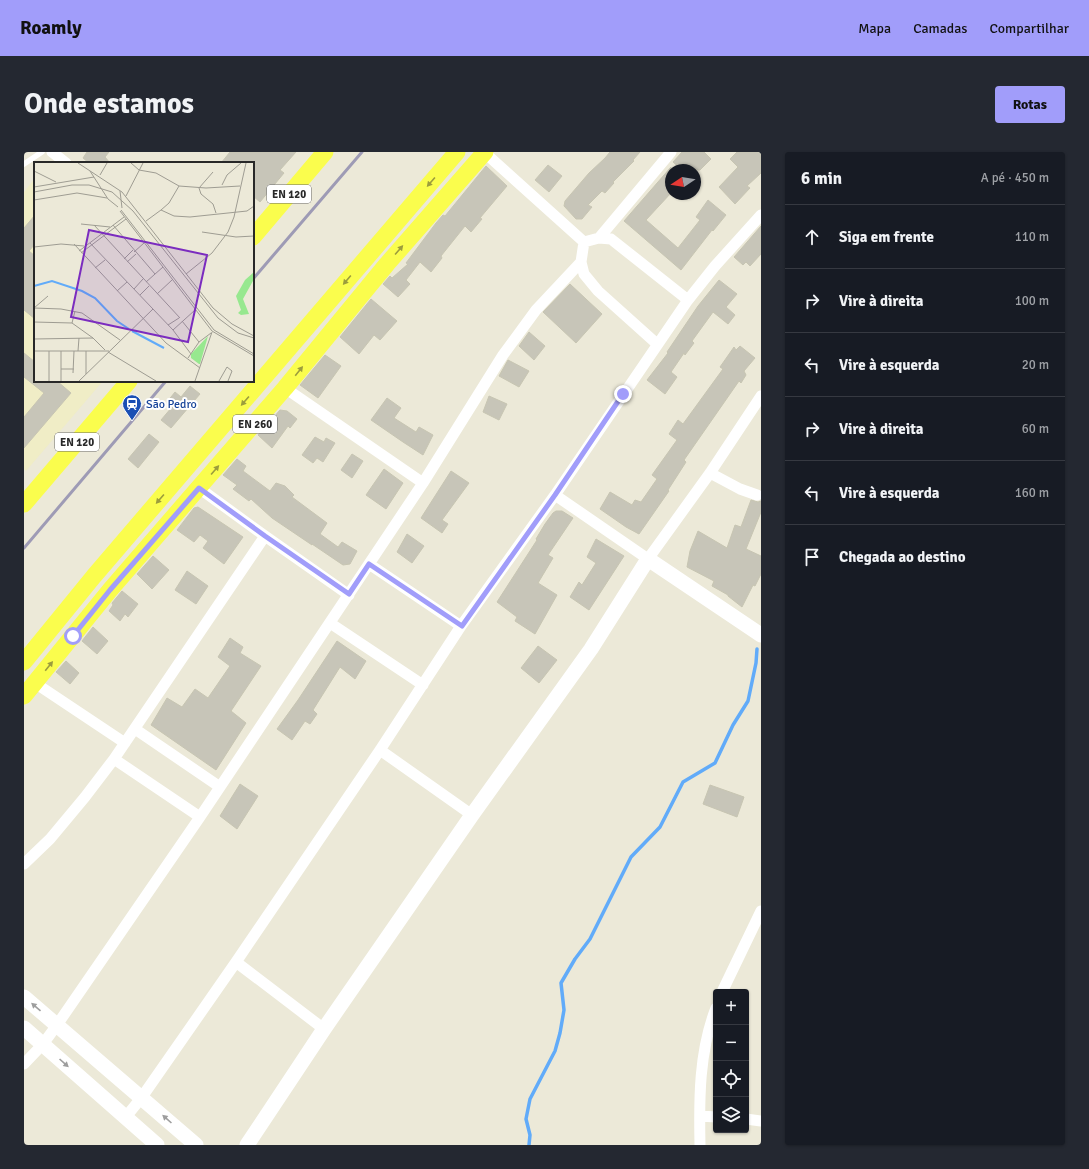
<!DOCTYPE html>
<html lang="pt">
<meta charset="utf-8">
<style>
body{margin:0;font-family:Signika,sans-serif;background:#242831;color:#f1f3f6}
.controls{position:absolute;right:12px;bottom:12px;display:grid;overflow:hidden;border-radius:4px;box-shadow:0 1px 3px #0004}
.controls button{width:36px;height:36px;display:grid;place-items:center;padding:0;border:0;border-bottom:1px solid #363941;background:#171b24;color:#f1f3f6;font:20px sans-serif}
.compass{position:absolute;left:641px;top:12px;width:36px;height:36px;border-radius:50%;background:#171b24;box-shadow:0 1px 3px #0004;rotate:258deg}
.stop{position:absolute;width:12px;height:12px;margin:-9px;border:3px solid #a19dfa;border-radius:50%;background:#fff}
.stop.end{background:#a19dfa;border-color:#fff;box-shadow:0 1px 4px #0008}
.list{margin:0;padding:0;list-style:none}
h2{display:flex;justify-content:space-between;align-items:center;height:52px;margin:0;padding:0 16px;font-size:17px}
h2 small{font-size:13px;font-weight:400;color:#9ea1a6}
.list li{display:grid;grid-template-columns:26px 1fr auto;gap:12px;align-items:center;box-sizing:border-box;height:64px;padding:0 16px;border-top:1px solid #363941}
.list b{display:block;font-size:15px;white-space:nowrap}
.list em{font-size:13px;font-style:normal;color:#9ea1a6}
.icon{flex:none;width:22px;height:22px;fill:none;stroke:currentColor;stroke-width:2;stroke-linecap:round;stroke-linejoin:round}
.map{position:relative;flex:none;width:737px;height:993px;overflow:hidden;border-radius:4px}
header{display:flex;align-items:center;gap:24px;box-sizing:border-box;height:56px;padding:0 20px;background:#a19dfa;color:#111}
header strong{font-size:19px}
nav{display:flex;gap:22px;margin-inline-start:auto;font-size:14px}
.intro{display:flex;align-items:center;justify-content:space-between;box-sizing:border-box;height:96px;padding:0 24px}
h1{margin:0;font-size:28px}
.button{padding:10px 18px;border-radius:4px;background:#a19dfa;color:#111;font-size:14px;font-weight:700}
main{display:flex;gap:24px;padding:0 24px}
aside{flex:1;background:#171b24;border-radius:4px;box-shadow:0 1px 3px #0004}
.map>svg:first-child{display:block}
.education{fill:#f0edc6}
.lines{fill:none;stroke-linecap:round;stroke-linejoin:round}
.stream{stroke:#61abf9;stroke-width:3.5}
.building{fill:#c7c5b8;stroke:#c7c5b2}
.lane{stroke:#fff;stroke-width:5.5}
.street{stroke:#fff;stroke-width:11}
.secondary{stroke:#fff;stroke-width:15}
.primary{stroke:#fafd4d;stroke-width:17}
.rail{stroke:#9e9bb5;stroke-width:3}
.oneway{fill:#9c9d3c}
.oneway2{fill:#9e9e9e}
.route{stroke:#a19dfa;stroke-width:5}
.labels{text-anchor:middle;stroke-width:4;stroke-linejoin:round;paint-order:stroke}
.shield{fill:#fff;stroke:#686868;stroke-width:1}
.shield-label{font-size:11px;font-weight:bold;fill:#282828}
.transit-label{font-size:12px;fill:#164399;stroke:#fff;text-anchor:start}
.inset-river{fill:none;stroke:#61abf9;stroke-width:2}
.inset-road{fill:none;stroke:#9e9c92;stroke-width:1}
.view{fill:#7b2cbf;fill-opacity:0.15;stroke:#7b2cbf;stroke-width:2}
.inset-edge{fill:none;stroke:#282828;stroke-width:2}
</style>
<header>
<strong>Roamly</strong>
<nav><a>Mapa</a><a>Camadas</a><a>Compartilhar</a></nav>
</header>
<div class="intro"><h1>Onde estamos</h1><a class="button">Rotas</a></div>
<main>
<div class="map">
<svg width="737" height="993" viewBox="0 0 737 993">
<rect width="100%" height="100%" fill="#ece9d8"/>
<path class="education" d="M11,26v203h68l-77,90 -2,-2v-277z"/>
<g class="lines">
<path class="stream" d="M505,993l1,-10 -4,-16 4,-20 25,-48 5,-18 4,-23 -3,-27 14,-24 15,-20 41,-82 29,-30 23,-45 32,-19 18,-38 15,-24 8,-38 1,-14"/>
</g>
<path class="building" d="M63,0h22l-4,5 5,6h-21l-6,-5z
M206,0h66l-16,18 4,3 -24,29 -7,-6v-33h-32z
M586,0h30l-7,8 1,1 -21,21 1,1 -9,10 -3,-2 -14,14 4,2 -10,12h-6l-12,-13 1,-5 24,-28 16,-15z
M658,0h22l7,7 -11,11h-11l-5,-5 -3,4 -8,-7z
M713,0h24v21l-14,13 3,2 -15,16 -16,-17 19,-20 -8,-8z
M524,13l14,11 -13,16 -14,-12z
M462,14l21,20 -27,32 2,1 -11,13 -6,-6 -24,30 1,2 -11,14 -11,-10 -14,18 4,4 -12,13 -15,-13 7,-8 2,2 16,-14 -2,-1 30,-40 7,-8 2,1z
M647,15v26l-25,27 32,28 22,-28 -4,-3 12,-17 18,15 -13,16 -1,-1 -31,40 -57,-49z
M11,63v29l-6,7 6,5v63l-11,-9v-82z
M737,74v28l-11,12 -4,-4 -3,3 -9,-8z
M695,128l18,14 -11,13 9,8 -7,9 -15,-12 -21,29 2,2 -9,12 -1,-2 -13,19 6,5 -12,17 -18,-14 21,-27 -1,-1 31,-46z
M546,132l32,30 -26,29 -33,-31z
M347,147l26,22 -17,19 -6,-5 -15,19 -19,-17z
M505,180l16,14 -11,14 -15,-14z
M716,194l15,12 -11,13 2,4 -5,8 -2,-2 -55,79 2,2 -18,28 1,1 -30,43 -13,-7 -26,-18 10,-17 22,13 3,-5 6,2 16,-23 -5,-4 25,-35 -8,-6 9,-14 5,4 40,-55 -3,-2 14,-20 2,3z
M0,201l11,9v19h22l14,12 -47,55v-31l20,-24 -20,-16z
M301,203l16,11 -23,32 -18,-13z
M484,208l21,11 -10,16 -20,-11z
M166,234l10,8 -29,34 -10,-8 11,-13 -5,-5 8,-10 6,5z
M465,244l18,8 -8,16 -16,-8z
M363,246l14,10 -7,10 22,14 3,-5 14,8 -10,20 -20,-13 -32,-22z
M256,258l7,1 10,8 -7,9 -2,-2 -16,22 -14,-13z
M125,282l10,8 -21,26 -10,-9z
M291,285l9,5 2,-4 9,5 -12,19 -6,-4 -4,5 -11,-8z
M328,302l11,7 -11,17 -11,-8z
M213,307l9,7 -3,5 27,20 6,-8 9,3 9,9 -2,2 35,26 -7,11 18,13 4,-5 15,9 -7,13 -7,1 -31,-21v1l-40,-27 -21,-19 -2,2 -16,-12 4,-4 -14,-10z
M360,317l19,14 -17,26 -20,-14z
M427,319l18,12 -27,37 6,4 -6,9 -21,-15z
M727,348l7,2 3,-1v11l-15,37 15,7v18l-6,12 -2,-1 -11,22 -14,-11v-1l-16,-9 2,-5 -27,-14 3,-16 8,-20 29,17 8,-23 6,2z
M174,355l45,30 -19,27 -21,-16 5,-7 -8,-6 -6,7 -17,-12 17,-22z
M532,359h6l11,7 -25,37 5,3 -15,25 19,12 -22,39 -20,-13 2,-4 -20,-15 40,-62 -1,-1 9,-15 8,-11z
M383,382l17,12 -12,17 -15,-11z
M572,387l28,17 -35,54 -19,-13 9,-15 3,3 14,-22 -9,-6z
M129,404l16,14 -17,19 -15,-15z
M163,419l21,15 -12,18 -21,-14z
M98,439l16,13 -10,13 -3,-3 -5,7 -11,-10 4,-6 -1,-2z
M69,475l15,14 -11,13 -15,-13z
M206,486l13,9 -3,6 21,13 -30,45 15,12 -30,47 -65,-45 16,-27 15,9 13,-18 13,9 22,-32 -12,-9z
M313,489l29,20 -11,18 -15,-12 -27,43 4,4 -7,10 -5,-3 -13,19 -15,-11 21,-29z
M514,494l19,14 -18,23 -18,-15z
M42,509l13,12 -9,11 -14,-12z
M216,632l18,12 -21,33 -17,-13z
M686,633l34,12 -7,20 -34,-13z"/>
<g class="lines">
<path class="lane" d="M0,12l18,-12"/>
<path class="street" d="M28,0l14,11
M461,1l99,89
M575,86l72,-86
M560,90l-3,20 3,12 14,17 59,53
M560,90l15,-4 12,1 77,61
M261,236l138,95
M686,321l30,16 17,6
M175,336l66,48 84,59
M531,343l93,64 62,-86 51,-77
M345,412l92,62
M306,471l93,62
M11,531l90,60
M111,577l85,58
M356,598l92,65
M90,607l86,58
M0,712l26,-25 35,-42 29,-38 151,-223
M212,810l88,67
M698,840l39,-81
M0,912l19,-20 14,-19 143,-208 223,-334 80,-128 33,-45 45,-48
M676,964l16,1
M101,966l17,-21 94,-135 144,-212 81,-124 94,-131 133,-195 27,-34 46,-51
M722,967l15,2
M676,993c-1,-46 -1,-94 16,-137"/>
<path class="secondary" d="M0,845l172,148
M0,876l133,117
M223,993l77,-116 148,-214 119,-166 57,-90 113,76"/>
<path class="primary" d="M229,85l72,-85
M0,352l105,-123
M0,510l70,-86 363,-424
M0,544l86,-106 175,-202 102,-124 98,-112"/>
<path class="rail" d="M229,127l109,-127
M0,396l142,-167"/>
</g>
<defs><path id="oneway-solid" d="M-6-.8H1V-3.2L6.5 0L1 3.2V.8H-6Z"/></defs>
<g class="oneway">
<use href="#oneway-solid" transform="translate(407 30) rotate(131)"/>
<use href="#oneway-solid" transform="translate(375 98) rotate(-49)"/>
<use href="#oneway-solid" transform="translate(323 128) rotate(130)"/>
<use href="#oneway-solid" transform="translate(275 219) rotate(-51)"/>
<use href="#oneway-solid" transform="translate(221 249) rotate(131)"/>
<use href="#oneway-solid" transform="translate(191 318) rotate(-49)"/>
<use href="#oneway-solid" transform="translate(136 347) rotate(131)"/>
<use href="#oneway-solid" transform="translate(25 514) rotate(-51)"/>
</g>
<g class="oneway2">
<use href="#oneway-solid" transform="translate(12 855) rotate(-139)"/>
<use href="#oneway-solid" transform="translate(40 911) rotate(42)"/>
<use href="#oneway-solid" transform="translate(143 967) rotate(-138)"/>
</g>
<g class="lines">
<path class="route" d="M49,484l37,-46 89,-102 66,48 84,58 20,-30 93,62 93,-131 68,-101"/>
</g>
<defs>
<symbol id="station-pin" viewBox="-11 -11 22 30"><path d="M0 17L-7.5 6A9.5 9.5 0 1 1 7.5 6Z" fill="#1a4fb4" stroke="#fff"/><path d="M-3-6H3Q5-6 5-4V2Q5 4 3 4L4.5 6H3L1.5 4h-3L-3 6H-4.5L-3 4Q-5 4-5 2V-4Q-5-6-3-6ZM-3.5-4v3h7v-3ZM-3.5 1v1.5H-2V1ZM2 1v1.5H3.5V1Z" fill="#fff"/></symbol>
</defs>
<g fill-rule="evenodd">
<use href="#station-pin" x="97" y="241" width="22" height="30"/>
</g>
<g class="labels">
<g class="shield">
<rect x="243" y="33" width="44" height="18" rx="3"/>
<rect x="209" y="263" width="44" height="18" rx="3"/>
<rect x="31" y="281" width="44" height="18" rx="3"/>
</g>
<g class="shield-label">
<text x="265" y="46">EN 120</text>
<text x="231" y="276">EN 260</text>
<text x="53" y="294">EN 120</text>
</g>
<g class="transit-label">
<text x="122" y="256">São Pedro</text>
</g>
</g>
<g transform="translate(10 10)">
<rect width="220" height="220" fill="#ece9d8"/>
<path d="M220,110v7l-11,20 6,15 -8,1 -3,-2 3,-3 -5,-14 9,-16z" fill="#97e88f"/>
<path d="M174,174l-8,28h-1l-8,-6v-4z" fill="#97e88f"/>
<path class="inset-river" d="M0,124l18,-5 30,10 13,7 22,23 12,8M98,169l32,17"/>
<path class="inset-road" d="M44,1l44,29 91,116 19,16 22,12M97,1l8,7 17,3 23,13 27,2 34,-2M0,9l22,11M56,9l18,28 10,8M179,10l-14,16 2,6 12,10 3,9M66,13l7,-12M188,23l5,-10 14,-12M0,25l60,-10M86,29l2,17M0,30l38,-7h17l23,7 21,19 85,107 20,15 16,5M92,34l17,-33M0,38l43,-7 30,5M87,48l93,120 40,24M127,48l8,-7 10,-17M86,49l92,120 42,25M112,59l15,-11 13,6 16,1 57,-6 7,-5M47,62l29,3M60,63l86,93M79,63l42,49M168,70l34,5 18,-1M56,81l83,87 18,24M40,82l92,99 34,25M0,85l27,-3 23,2M45,89l45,-34M100,90l10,-9M47,91l45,-34M90,97l9,-9M93,100l9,-8M61,106l10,-8M152,112l26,-21 16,-21 6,-15 12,-54M112,120l17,-15M100,127l9,-10M83,129l10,-9M123,132l15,-14M106,133l9,-9M0,146l27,1 21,4 38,27M0,146l14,-12M148,159l17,21M0,160l38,1 21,15 12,12M38,161l3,-12M134,163l11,-7M139,168l22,-20M0,177l59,-1M0,189h75M15,189v30M44,189l1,-13M74,190l48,29M154,196l11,-16 12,-9M27,207h13M39,211l1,-22M52,212v-23M27,219v-30M45,219l74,-72M161,219l17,-49M185,219l8,-14 5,4 -4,10"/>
<path class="view" d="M55,68l118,25 -19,87 -117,-25z"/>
<rect width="220" height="220" class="inset-edge"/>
</g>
</svg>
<div class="controls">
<button>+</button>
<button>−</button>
<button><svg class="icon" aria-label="locate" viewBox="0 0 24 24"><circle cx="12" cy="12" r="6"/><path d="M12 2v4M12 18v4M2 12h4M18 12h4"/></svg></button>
<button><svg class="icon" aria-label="layers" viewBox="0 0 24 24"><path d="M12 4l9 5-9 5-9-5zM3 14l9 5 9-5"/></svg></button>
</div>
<svg class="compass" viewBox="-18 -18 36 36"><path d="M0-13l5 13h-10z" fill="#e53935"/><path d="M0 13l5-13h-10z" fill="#9ea1a6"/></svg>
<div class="stop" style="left:49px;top:484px"></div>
<div class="stop end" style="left:599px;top:242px"></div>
</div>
<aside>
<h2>6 min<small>A pé · 450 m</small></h2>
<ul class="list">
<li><svg class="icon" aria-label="ahead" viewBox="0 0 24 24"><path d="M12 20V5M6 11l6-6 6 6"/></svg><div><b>Siga em frente</b></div><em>110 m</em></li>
<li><svg class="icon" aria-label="right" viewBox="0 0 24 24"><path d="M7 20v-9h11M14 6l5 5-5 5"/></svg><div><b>Vire à direita</b></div><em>100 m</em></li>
<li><svg class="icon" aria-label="left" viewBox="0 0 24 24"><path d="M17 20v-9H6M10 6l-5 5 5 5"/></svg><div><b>Vire à esquerda</b></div><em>20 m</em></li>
<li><svg class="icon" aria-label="right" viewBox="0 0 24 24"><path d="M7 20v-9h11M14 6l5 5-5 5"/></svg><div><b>Vire à direita</b></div><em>60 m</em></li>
<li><svg class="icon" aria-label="left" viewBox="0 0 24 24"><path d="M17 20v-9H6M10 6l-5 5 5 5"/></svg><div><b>Vire à esquerda</b></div><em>160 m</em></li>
<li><svg class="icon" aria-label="arrive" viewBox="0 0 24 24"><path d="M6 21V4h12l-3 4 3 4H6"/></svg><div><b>Chegada ao destino</b></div></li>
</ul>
</aside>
</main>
